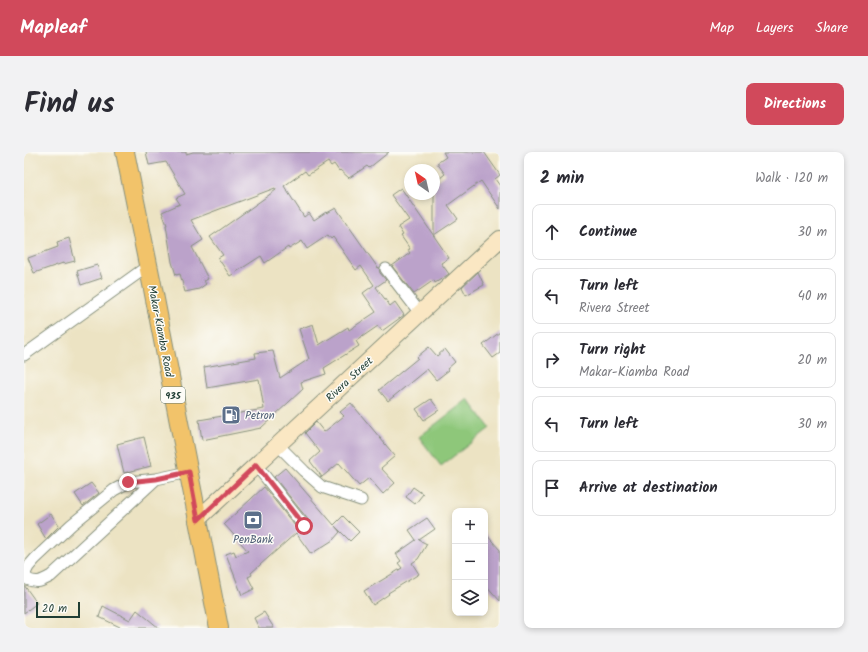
<!DOCTYPE html>
<meta charset="utf-8">
<style>
body{margin:0;font-family:Kalam,sans-serif;background:#f2f2f3;color:#2b2b33}
.controls{position:absolute;right:12px;bottom:12px;display:grid;overflow:hidden;border-radius:8px;box-shadow:0 2px 6px #0003}
.controls button{width:36px;height:36px;display:grid;place-items:center;padding:0;border:0;border-bottom:1px solid #e1e1e2;background:#fff;color:#2b2b33;font:20px sans-serif}
.compass{position:absolute;left:380px;top:12px;width:36px;height:36px;border-radius:50%;background:#fff;box-shadow:0 2px 6px #0003;rotate:326deg}
.scale{position:absolute;left:12px;bottom:10px;width:44px;box-sizing:border-box;padding-left:4px;border:2px solid #1f3d34;border-top:0;font-size:11px;line-height:14px;white-space:nowrap;color:#1f3d34;-webkit-text-stroke:3px #fdfcf7;paint-order:stroke}
.stop{position:absolute;width:12px;height:12px;margin:-9px;border:3px solid #d1495b;border-radius:50%;background:#fff}
.stop.end{background:#d1495b;border-color:#fff;box-shadow:0 1px 4px #0008}
.list{margin:0;padding:0;list-style:none}
h2{display:flex;justify-content:space-between;align-items:center;height:52px;margin:0;padding:0 16px;font-size:17px}
h2 small{font-size:13px;font-weight:400;color:#7c7c81}
.list li{display:grid;grid-template-columns:26px 1fr auto;gap:12px;align-items:center;box-sizing:border-box;height:56px;margin:0 8px 8px;padding:0 8px;border:1px solid #e1e1e2;border-radius:8px}
.list b{display:block;font-size:15px;white-space:nowrap}
.list p{margin:0;font-size:13px;white-space:nowrap;color:#7c7c81}
.list em{font-size:13px;font-style:normal;color:#7c7c81}
.icon{flex:none;width:22px;height:22px;fill:none;stroke:currentColor;stroke-width:2;stroke-linecap:round;stroke-linejoin:round}
.map{position:relative;flex:none;width:476px;height:476px;overflow:hidden;border-radius:8px}
header{display:flex;align-items:center;gap:24px;box-sizing:border-box;height:56px;padding:0 20px;background:#d1495b;color:#fff}
header strong{font-size:19px}
nav{display:flex;gap:22px;margin-inline-start:auto;font-size:14px}
.intro{display:flex;align-items:center;justify-content:space-between;box-sizing:border-box;height:96px;padding:0 24px}
h1{margin:0;font-size:28px}
.button{padding:10px 18px;border-radius:8px;background:#d1495b;color:#fff;font-size:14px;font-weight:700}
main{display:flex;gap:24px;padding:0 24px}
aside{flex:1;background:#fff;border-radius:8px;box-shadow:0 2px 6px #0003}
.map>svg:first-child{display:block}
.green{fill:#8ec77a;stroke:#568257}
.building{fill:#bba2ca}
.lines{fill:none;stroke-linecap:round;stroke-linejoin:round}
.street-casing{stroke:#86907c;stroke-width:13}
.secondary-casing{stroke:#86907c;stroke-width:18}
.primary-casing{stroke:#86907c;stroke-width:20}
.street{stroke:#fff;stroke-width:11}
.secondary{stroke:#fae7c3;stroke-width:16}
.primary{stroke:#f2c36a;stroke-width:18}
.route{stroke:#d1495b;stroke-width:5}
.labels{text-anchor:middle;stroke-width:3;stroke-linejoin:round;paint-order:stroke}
.shield{fill:#fdfcf7;stroke:#62766e;stroke-width:1}
.shield-label{font-size:10px;font-weight:bold;fill:#1f3d34}
.street-label{font-size:11px;fill:#1f3d34;stroke:#fdfcf7}
.service-label{font-size:11px;fill:#4e5e75;stroke:#fdfcf7;text-anchor:start}
</style>
<header>
<strong>Mapleaf</strong>
<nav><a>Map</a><a>Layers</a><a>Share</a></nav>
</header>
<div class="intro"><h1>Find us</h1><a class="button">Directions</a></div>
<main>
<div class="map">
<svg width="476" height="476" viewBox="0 0 476 476">
<rect width="100%" height="100%" fill="#fdfcf7"/>
<filter id="ink" filterUnits="userSpaceOnUse"><feTurbulence type="fractalNoise" baseFrequency=".025" numOctaves="2"/><feDisplacementMap in="SourceGraphic" scale="8" xChannelSelector="R" yChannelSelector="G"/><feConvolveMatrix kernelMatrix="1 2 1 2 8 2 1 2 1" color-interpolation-filters="sRGB"/></filter>
<filter id="wash" filterUnits="userSpaceOnUse"><feTurbulence type="fractalNoise" baseFrequency=".012" numOctaves="4" result="noise"/><feDisplacementMap in="SourceGraphic" scale="16" xChannelSelector="R" yChannelSelector="G"/><feGaussianBlur stdDeviation="0.9" result="paint"/><feColorMatrix in="noise" values="0 0 0 0 0 0 0 0 0 0 0 0 0 0 0 0 0 1.4 0 .05"/><feComposite in="paint" operator="in"/></filter>
<g filter="url(#wash)">
<rect width="100%" height="100%" fill="#ece3c3"/>
<path class="green" d="M444,247l22,29 -49,38 -22,-29z"/>
<g id="blocks">
<path class="building" d="M122,0h40v2l7,-2h196l-20,16 -2,-2 -18,12 -9,-8 -1,1 -5,-7 -3,2 -3,-4 -20,13 -3,-4 -21,15 20,31 5,-4 5,7 12,-8 1,1 9,-5 42,60 1,-1 1,6 6,7 -10,7 14,19 5,-4 9,13 -22,16 -4,-5 -22,15 3,5 -35,22 2,6 -25,8 2,7 -42,39 -59,12 -3,-20 65,-11 -5,-30 -52,9 -3,-21 52,-9 -1,-5 18,-2 7,27 29,-19 -10,-30 14,-5 6,21 29,-18 1,3 27,-18 -13,-19 11,-8 -13,-19 -5,4 -23,-33 -2,2 -3,-4 -21,14 -5,-8 -13,8 -1,-2 -23,16 -4,-7 -31,20 -12,-18 5,-3 -13,-18 66,-47 -1,-2 -84,32 12,20 -11,7 16,32 -4,2 2,3 -7,5 -14,3 -5,-18 -4,1 -4,-13 -6,-37h1l-5,-13 18,-8 -4,-6 9,-4 -19,-32 -17,3z
M419,0h41l16,23 -5,4 5,7v23l-19,-28 -33,24 10,14 -24,16v-52l11,-9 -8,-11 9,-6z
M377,36l48,70 -8,5 8,11 -14,9 -1,-3 -20,14 -22,-28 18,-13 -2,-3 2,-1 -9,-13 2,-1 -5,-8 11,-7 -18,-25z
M45,86l6,23 -12,3v-1l-29,10 -6,-15 30,-11 -1,-5z
M73,113l5,13 -21,7 -4,-14z
M454,120l6,13 -18,10 -4,-8z
M476,180v21l-7,5 -10,-13z
M405,195l8,9 8,-7 10,13 -8,7 2,1 -13,10 -9,-11 -39,32 -9,-11 39,-32 -1,-1z
M407,247l8,11 -15,10 -8,-11z
M327,251l44,53 -14,12 14,15 -12,11 -14,-16 -10,8 -20,-23 -17,14 -12,-16 10,-9 -15,-19 11,-11 8,10 20,-16 -4,-4z
M120,285l7,29 -27,7 -7,-29z
M261,316l49,57 9,-9 16,16 -9,9 -15,-15 5,6 -7,8 -22,14 -15,-21 -45,40 1,2 -4,2 6,12 -12,6 -16,-41 8,-3 2,5 12,-5 -24,-27 40,-37 35,44 6,2 6,-5 -1,-6 -36,-45z
M67,331l8,10 -16,13 -8,-12z
M389,335l10,7 -8,10 -9,-7z
M27,362l8,12 -13,13 -9,-15z
M403,366l8,11 -16,11 8,4 -9,15 -6,4 7,11 -31,19 1,1 -16,11 -9,-14 38,-23 -4,-5 3,-2 -5,-7 20,-14 -7,-10z
M461,381l15,17v51l-15,-17z
M0,433l13,18 -13,10z
M79,454l27,14 7,-10 22,18h-37l-23,-11z
M240,460l10,16h-15l-5,-10z"/>
</g>
</g>
<g filter="url(#ink)">
<use href="#blocks" fill-opacity="0" stroke="#86907c" stroke-width="1"/>
<g class="lines">
<defs>
<path id="street" d="M362,117l34,44
M0,203l124,-89
M254,293l26,26 18,16 39,13
M232,313l48,61
M132,327l-27,3 -15,8 -43,35 -36,34 -7,8 -3,6 2,6c10,5 15,2 24,-3l105,-97 33,-7"/>
<path id="secondary" d="M173,368l303,-281"/>
<path id="primary" d="M101,0l28,137 66,339"/>
</defs>
<use href="#street" class="street-casing"/>
<use href="#secondary" class="secondary-casing"/>
<use href="#primary" class="primary-casing"/>
<use href="#street" class="street"/>
<use href="#secondary" class="secondary"/>
<use href="#primary" class="primary"/>
</g>
</g>
<g class="lines" filter="url(#ink)">
<path class="route" d="M104,330l28,-3 33,-7 9,48 58,-55 48,61"/>
</g>
<defs>
<symbol id="fuel-square" viewBox="-11 -11 22 22"><rect x="-9" y="-9" width="18" height="18" rx="4" fill="#5c6f8a" stroke="#fdfcf7"/><path d="M-5.5-6h7V0h2V4h1.3V-2.5L3-4.5l.8-.8L6-3V5H2.5V1h-1V6h-7ZM-4.2-4.7v3.2H.2V-4.7Z" fill="#fff"/></symbol>
<symbol id="bank-square" viewBox="-11 -11 22 22"><rect x="-9" y="-9" width="18" height="18" rx="4" fill="#5c6f8a" stroke="#fdfcf7"/><path d="M-6-4H6V4H-6ZM0-2.3a2.3 2.3 0 1 0 0 4.6a2.3 2.3 0 1 0 0-4.6Z" fill="#fff"/></symbol>
</defs>
<g fill-rule="evenodd">
<use href="#fuel-square" x="196" y="252" width="22" height="22"/>
<use href="#bank-square" x="218" y="357" width="22" height="22"/>
</g>
<g class="labels">
<rect class="shield" x="137" y="235" width="24" height="16" rx="3"/>
<g class="shield-label">
<text x="149" y="247">935</text>
</g>
<g class="street-label">
<text transform="translate(137 179) rotate(79)" y="4">Makar-Kiamba Road</text>
<text transform="translate(325 227) rotate(-43)" y="4">Rivera Street</text>
</g>
<g class="service-label">
<text x="221" y="267">Petron</text>
<text x="229" y="391" text-anchor="middle">PenBank</text>
</g>
</g>
</svg>
<div class="controls">
<button>+</button>
<button>−</button>
<button><svg class="icon" aria-label="layers" viewBox="0 0 24 24"><path d="M12 4l9 5-9 5-9-5zM3 14l9 5 9-5"/></svg></button>
</div>
<svg class="compass" viewBox="-18 -18 36 36"><path d="M0-13l5 13h-10z" fill="#e53935"/><path d="M0 13l5-13h-10z" fill="#7c7c81"/></svg>
<div class="scale">20 m</div>
<div class="stop" style="left:280px;top:374px"></div>
<div class="stop end" style="left:104px;top:330px"></div>
</div>
<aside>
<h2>2 min<small>Walk · 120 m</small></h2>
<ul class="list">
<li><svg class="icon" aria-label="ahead" viewBox="0 0 24 24"><path d="M12 20V5M6 11l6-6 6 6"/></svg><div><b>Continue</b></div><em>30 m</em></li>
<li><svg class="icon" aria-label="left" viewBox="0 0 24 24"><path d="M17 20v-9H6M10 6l-5 5 5 5"/></svg><div><b>Turn left</b><p>Rivera Street</p></div><em>40 m</em></li>
<li><svg class="icon" aria-label="right" viewBox="0 0 24 24"><path d="M7 20v-9h11M14 6l5 5-5 5"/></svg><div><b>Turn right</b><p>Makar-Kiamba Road</p></div><em>20 m</em></li>
<li><svg class="icon" aria-label="left" viewBox="0 0 24 24"><path d="M17 20v-9H6M10 6l-5 5 5 5"/></svg><div><b>Turn left</b></div><em>30 m</em></li>
<li><svg class="icon" aria-label="arrive" viewBox="0 0 24 24"><path d="M6 21V4h12l-3 4 3 4H6"/></svg><div><b>Arrive at destination</b></div></li>
</ul>
</aside>
</main>
